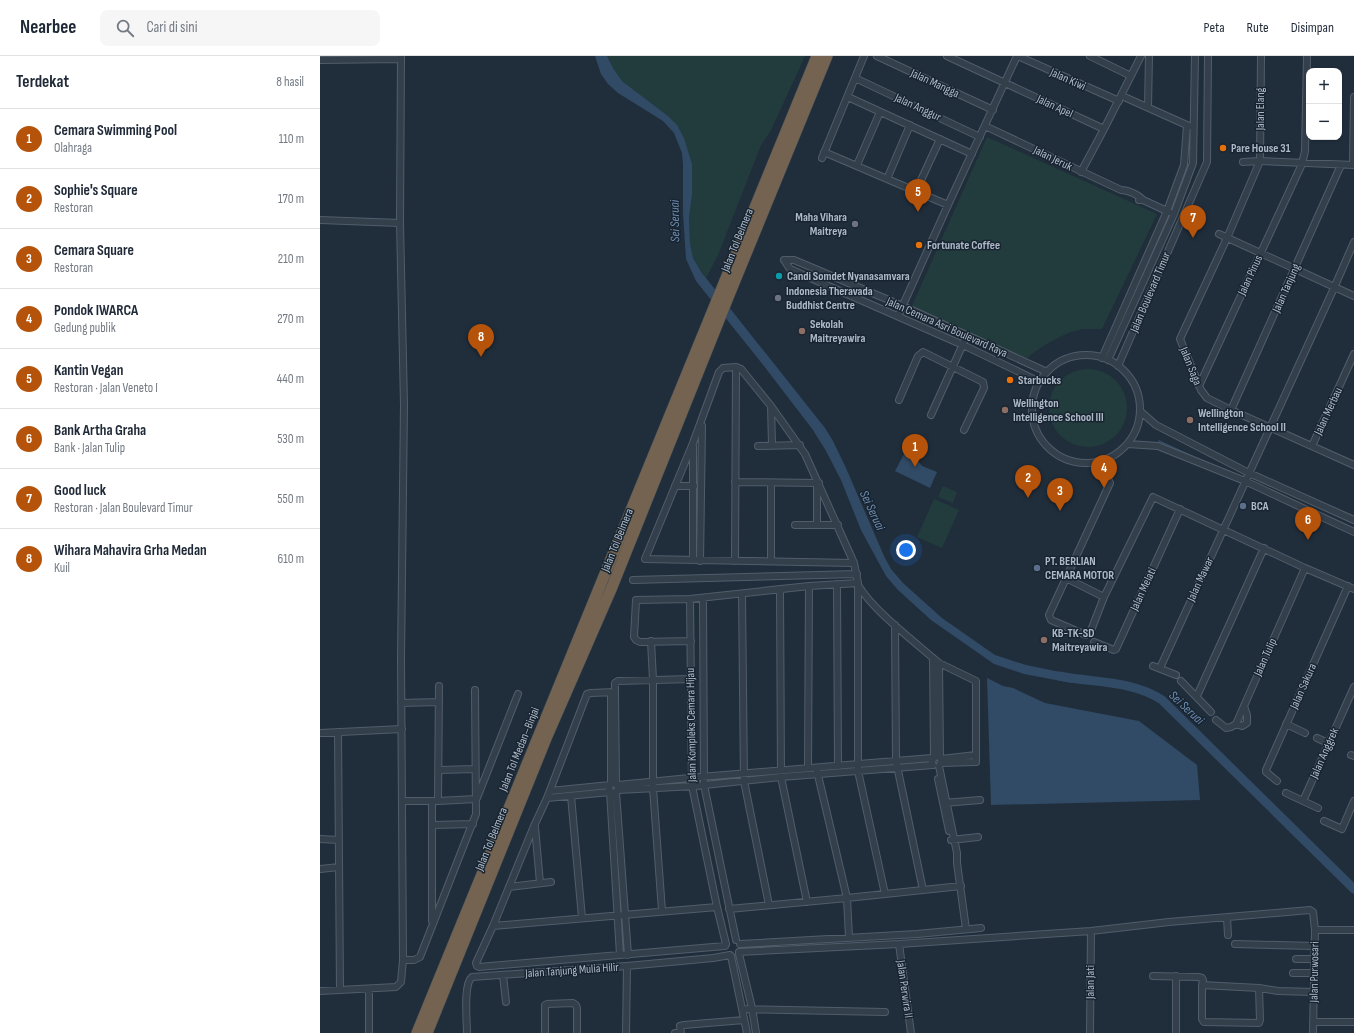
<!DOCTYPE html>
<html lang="id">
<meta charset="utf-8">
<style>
body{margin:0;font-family:"Sofia Sans Condensed",sans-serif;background:#f6f6f7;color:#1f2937}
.controls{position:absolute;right:12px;top:12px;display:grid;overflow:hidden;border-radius:8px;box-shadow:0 1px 3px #0004}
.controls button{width:36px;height:36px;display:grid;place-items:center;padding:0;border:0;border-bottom:1px solid #e0e1e3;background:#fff;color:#1f2937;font:20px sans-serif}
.you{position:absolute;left:586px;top:494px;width:14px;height:14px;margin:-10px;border:3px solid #fff;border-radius:50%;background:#1a73e8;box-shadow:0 0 0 6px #1a73e833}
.badge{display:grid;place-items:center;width:26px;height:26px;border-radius:50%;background:#b45309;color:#fff;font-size:13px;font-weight:700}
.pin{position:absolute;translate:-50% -33px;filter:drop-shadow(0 1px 2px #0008)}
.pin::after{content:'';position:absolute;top:21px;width:14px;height:12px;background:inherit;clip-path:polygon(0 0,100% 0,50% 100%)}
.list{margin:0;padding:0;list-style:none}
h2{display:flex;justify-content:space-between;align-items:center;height:52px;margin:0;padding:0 16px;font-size:17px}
h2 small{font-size:13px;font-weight:400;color:#747a83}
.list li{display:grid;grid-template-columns:26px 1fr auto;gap:12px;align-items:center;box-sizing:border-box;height:60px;padding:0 16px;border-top:1px solid #e0e1e3}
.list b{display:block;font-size:15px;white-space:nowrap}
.list p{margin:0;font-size:13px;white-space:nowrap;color:#747a83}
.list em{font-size:13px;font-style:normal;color:#747a83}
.icon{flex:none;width:22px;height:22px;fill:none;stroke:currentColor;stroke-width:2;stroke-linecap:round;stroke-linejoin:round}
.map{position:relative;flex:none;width:1034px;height:977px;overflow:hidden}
header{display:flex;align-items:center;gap:24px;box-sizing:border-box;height:56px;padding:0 20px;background:#fff;border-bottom:1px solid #e0e1e3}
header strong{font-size:19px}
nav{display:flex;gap:22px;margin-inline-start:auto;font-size:14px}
.search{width:280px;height:36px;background:#f6f6f7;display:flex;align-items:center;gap:10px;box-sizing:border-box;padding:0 14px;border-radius:8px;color:#747a83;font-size:15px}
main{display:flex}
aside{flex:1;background:#fff}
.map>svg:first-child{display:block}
.green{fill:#223c3d}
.water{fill:#314a65}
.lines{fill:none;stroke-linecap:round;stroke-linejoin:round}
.stream{stroke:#314a65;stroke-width:1.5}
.river{stroke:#314a65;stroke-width:9}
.street-casing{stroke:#515d6a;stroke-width:8}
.highway-casing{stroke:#3e4a57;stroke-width:12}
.street{stroke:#343f4c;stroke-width:6}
.highway{stroke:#736350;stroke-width:11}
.food-dot{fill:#e8710a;stroke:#192431;stroke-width:1.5}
.worship-dot{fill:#6b7280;stroke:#192431;stroke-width:1.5}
.culture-dot{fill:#0f9aa8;stroke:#192431;stroke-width:1.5}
.education-dot{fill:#8d6e63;stroke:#192431;stroke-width:1.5}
.service-dot{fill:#5c6f8a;stroke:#192431;stroke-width:1.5}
.labels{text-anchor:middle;stroke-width:3;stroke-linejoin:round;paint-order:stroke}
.street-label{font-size:12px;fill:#aebac8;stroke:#192431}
.poi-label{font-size:12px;font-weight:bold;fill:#aebac8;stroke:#192431;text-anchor:start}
.water-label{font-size:13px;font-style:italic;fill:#6c8daf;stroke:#192431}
</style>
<header>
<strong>Nearbee</strong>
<div class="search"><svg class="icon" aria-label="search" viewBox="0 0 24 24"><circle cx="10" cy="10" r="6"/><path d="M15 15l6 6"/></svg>Cari di sini</div>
<nav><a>Peta</a><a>Rute</a><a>Disimpan</a></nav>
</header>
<main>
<aside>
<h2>Terdekat<small>8 hasil</small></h2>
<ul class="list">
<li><span class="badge">1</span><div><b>Cemara Swimming Pool</b><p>Olahraga</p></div><em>110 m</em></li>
<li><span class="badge">2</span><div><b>Sophie's Square</b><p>Restoran</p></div><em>170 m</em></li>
<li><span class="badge">3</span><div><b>Cemara Square</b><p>Restoran</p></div><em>210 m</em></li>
<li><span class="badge">4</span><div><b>Pondok IWARCA</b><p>Gedung publik</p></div><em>270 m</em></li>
<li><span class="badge">5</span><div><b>Kantin Vegan</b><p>Restoran · Jalan Veneto I</p></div><em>440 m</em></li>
<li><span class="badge">6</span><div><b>Bank Artha Graha</b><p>Bank · Jalan Tulip</p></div><em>530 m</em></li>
<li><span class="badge">7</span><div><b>Good luck</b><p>Restoran · Jalan Boulevard Timur</p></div><em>550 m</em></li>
<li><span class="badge">8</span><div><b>Wihara Mahavira Grha Medan</b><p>Kuil</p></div><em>610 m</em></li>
</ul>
</aside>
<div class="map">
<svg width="1034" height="977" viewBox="0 0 1034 977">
<rect width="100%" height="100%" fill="#202e3c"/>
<path class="green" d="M287,0h198l-34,74 -10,15 -43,110 -12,23 -13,-20 -3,-15 -1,-25 3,-23v-31l-24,-48 -46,-35 -9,-13z
M667,81l170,77 -55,115c-6,0 -13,0 -19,0 -19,3 -41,17 -56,29l-16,-4 -100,-46z
M729 352a39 39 0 1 1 78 0a39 39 0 1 1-78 0Z
M623,430l14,6 -4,11 -15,-6z
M614,443l25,11 -17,38 -25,-11z"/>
<path class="water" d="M275,0h12l6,12 9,13 46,35 9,9 7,13 8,26v31l-3,23 1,25 3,15 9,15 123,155 8,13 13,27 38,88 7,13 12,14 39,35 53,37 31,10 44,9 2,9 -48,-9 -30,-10 -63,-44 -33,-30 -12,-14 -25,-46 -20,-50 -15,-29 -13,-21 -53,-69 -64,-80 -10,-22 -3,-46v-49l-1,-11 -8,-20 -11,-12 -45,-28 -10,-9 -7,-10z
M584,398h8l10,12 15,6 -7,16 -35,-17z
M667,622l16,8 10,2 32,15 94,18 58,44 3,35 -209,5z"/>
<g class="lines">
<path class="stream" d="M839,385l48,22"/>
<path class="river" d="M739,620c34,7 73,4 103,24l192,189"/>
<defs>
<path id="street" d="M557,0l116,54
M627,0l157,73
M698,0l101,45
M770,0l41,20
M941,0l-1,105 -33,77 -47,101 21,51 6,8 24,12 123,55
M0,4l81,-1
M535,22l125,59
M802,40l67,30
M528,41l124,57
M828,51l1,-51
M665,70l136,64c7,0 18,5 22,10
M504,96l124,53 69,-149
M502,102l42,-102
M923,106l17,-1 94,4
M537,109l23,-53
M1033,109l1,-68
M761,116l23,-43 37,-73
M567,123l23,-54
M596,135l24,-52
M819,144h4l26,12
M0,164l80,3
M899,178l135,62
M464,204h10l109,46 144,66
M464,204l6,9 173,76 77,37
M578,260l50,-111
M712 353a54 54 0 1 1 108 0a54 54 0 1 1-108 0Z
M782,302l65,-147 17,-46 3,-40
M788,304l66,-146 19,-51 2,-107
M798,310l89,-204 1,-106
M879,330l103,-222 3,-13 2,-95
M579,344l19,-44 5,-4 60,30 1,6 -20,42
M451,350l1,39
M911,354l110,-245
M820,355l16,14 93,48 105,47
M611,359l36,-80
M808,388l30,2 87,35 109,51
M438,390l42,-1
M992,390l42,-92
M780,406l10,21 -61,132 2,5 35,15 4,-2 14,-36 49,-100 152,71 49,21
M415,426l84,1
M355,430h19
M984,462l3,-8
M475,469h43
M497,469v-42
M373,504v-114
M380,505l2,-135
M415,505l1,-194
M451,505v-78
M534,507l-209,-4 48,-116 26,-71 4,-4 13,-1 5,2 30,37 34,48 49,109 4,20v188l27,123
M746,522l38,19
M313,524l224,-6
M517,528l1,182
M538,529c15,25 52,53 75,73l6,5 37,18v81l-35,1
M460,534l1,187 26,125
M422,538l2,187 25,124
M383,542l1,187 32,155
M370,543l2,187 25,121 9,37
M575,569l1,136 27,129
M331,585l2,39v108l9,123
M371,585l-51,1 -4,-2 -2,-3 2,-37 54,-1 119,-13 49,-3
M774,586l20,8 2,-1 64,-140
M613,602l1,98
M619,607l1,94
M833,610l23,9
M840,612l174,-380 20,-46
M371,623l-73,2 -3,2v9l-24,1 -4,1 -40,104 -13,28 -41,100 -17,37 1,3 2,1 246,-21
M861,625l30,31
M295,636l1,92
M291,640v88
M877,640l67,-148
M81,647l38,-1
M896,664l10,8 5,-1 5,-3 69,-156
M916,668l6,2 5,-3v-8l-3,-9
M966,668l19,9
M18,676l2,258
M0,677l82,-4
M997,682l11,5
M1031,699l3,1
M621,703l35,-4
M612,706l2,-5 5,-1 3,5 -3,5
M619,710l18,87v10l9,66
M488,712l1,-182
M119,714l36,-1
M497,715l30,127 2,39
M618,723l11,52
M957,725l-11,-9v-2l82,-184
M298,729l82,-8 232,-19
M298,734l77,-4 86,-9 152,-12
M230,735l60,-6
M296,736l12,163
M966,737l17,8 51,-114
M251,740l11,122
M157,742l41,-104
M227,742l63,-6 4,1 4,-3v-5l-6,-2 -2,2 -1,4 1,3 10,163
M82,745h36l38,-2
M112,745v120
M118,745l1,-115
M983,745l15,7
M624,747l36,-3
M1004,765l18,8 12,-28
M113,769l40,-1
M215,771l5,56
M0,783l19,1
M631,784l27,-3
M0,813l19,-2
M189,831l42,-5
M409,853l118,-11 114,-12
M907,862l1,17
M173,870l224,-19
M995,874h39
M420,888l177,-10 64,-6
M579,888l12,89
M915,888l80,2
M419,896l160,-8 192,-13 78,-9 141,-12 3,2 2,18 -2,103
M419,898l13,54 4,25
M411,900l16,77
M976,903h18
M83,904h11l6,-3 56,-143 -1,-124
M973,917h21
M183,919l3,27
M833,920l45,1 4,1 1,2 -1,5 57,3 19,3 36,1
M856,920v57
M882,929v34l2,3h1l54,1 1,-3 -1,-32
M0,935l76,-4 5,-5 2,-22 -2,-301 3,-254 -4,-182 1,-167
M422,953l143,3
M993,966h41
M49,977v-44
M147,977c0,-12 -4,-49 5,-56l155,-11 86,-8 17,-3
M225,977v-28l2,-1 26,-1 3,2 1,3v25
M306,977l1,-67
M355,977h6l-1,-7 4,-1 60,-5
M770,977l1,-102"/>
<path id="highway" d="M97,977l400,-977
M107,977l120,-297 65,-149 117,-292 98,-239"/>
</defs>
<use href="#street" class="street-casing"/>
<use href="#highway" class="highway-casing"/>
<use href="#street" class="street"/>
<use href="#highway" class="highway"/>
</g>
<g class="food-dot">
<circle cx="903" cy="92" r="4"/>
<circle cx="599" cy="189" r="4"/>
<circle cx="690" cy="324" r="4"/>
</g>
<g class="worship-dot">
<circle cx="535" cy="168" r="4"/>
<circle cx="458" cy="242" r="4"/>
</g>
<circle class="culture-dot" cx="459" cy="220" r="4"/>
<g class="education-dot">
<circle cx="482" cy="275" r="4"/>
<circle cx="685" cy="354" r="4"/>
<circle cx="870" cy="364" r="4"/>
<circle cx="724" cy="584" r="4"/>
</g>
<g class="service-dot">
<circle cx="923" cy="450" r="4"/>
<circle cx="717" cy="512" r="4"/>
</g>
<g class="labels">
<g class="street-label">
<text transform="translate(748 23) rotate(24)" y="4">Jalan Kiwi</text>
<text transform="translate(615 27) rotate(25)" y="4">Jalan Mangga</text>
<text transform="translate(735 50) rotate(25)" y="4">Jalan Apel</text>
<text transform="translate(598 51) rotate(25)" y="4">Jalan Anggur</text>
<text transform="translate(940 53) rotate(-90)" y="4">Jalan Elang</text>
<text transform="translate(733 102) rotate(26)" y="4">Jalan Jeruk</text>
<text transform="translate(417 184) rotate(-68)" y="4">Jalan Tol Belmera</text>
<text transform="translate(930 219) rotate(-65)" y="4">Jalan Pinus</text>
<text transform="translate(966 232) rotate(-66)" y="4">Jalan Tanjung</text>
<text transform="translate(830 236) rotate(-67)" y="4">Jalan Boulevard Timur</text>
<text transform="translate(627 271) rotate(24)" y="4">Jalan Cemara Asri Boulevard Raya</text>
<text transform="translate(871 310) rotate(68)" y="4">Jalan Saga</text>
<text transform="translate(1008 355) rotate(-65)" y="4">Jalan Merbau</text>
<text transform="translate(297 484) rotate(-68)" y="4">Jalan Tol Belmera</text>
<text transform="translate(880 523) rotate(-65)" y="4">Jalan Mawar</text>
<text transform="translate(823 533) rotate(-65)" y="4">Jalan Melati</text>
<text transform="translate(945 601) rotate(-66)" y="4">Jalan Tulip</text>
<text transform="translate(983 630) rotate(-66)" y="4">Jalan Sakura</text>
<text transform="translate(371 669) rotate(-91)" y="4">Jalan Kompleks Cemara Hijau</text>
<text transform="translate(199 693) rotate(-68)" y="4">Jalan Tol Medan–Binjai</text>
<text transform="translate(1004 697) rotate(-66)" y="4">Jalan Anggrek</text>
<text transform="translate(171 783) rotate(-68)" y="4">Jalan Tol Belmera</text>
<text transform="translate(252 914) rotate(-4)" y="4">Jalan Tanjung Mulia Hilir</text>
<text transform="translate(994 916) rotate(-89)" y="4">Jalan Purwosari</text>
<text transform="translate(770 926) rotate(-90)" y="4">Jalan Jati</text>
<text transform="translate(585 933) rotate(82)" y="4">Jalan Perwira II</text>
</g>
<g class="poi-label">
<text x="911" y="96">Pare House 31</text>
<text x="527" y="165" text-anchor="end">Maha Vihara<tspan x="527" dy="14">Maitreya</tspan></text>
<text x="607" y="193">Fortunate Coffee</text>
<text x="467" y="224">Candi Somdet Nyanasamvara</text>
<text x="466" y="239">Indonesia Theravada<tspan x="466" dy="14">Buddhist Centre</tspan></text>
<text x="490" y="272">Sekolah<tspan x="490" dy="14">Maitreyawira</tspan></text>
<text x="698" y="328">Starbucks</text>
<text x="693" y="351">Wellington<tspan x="693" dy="14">Intelligence School III</tspan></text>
<text x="878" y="361">Wellington<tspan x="878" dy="14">Intelligence School II</tspan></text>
<text x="931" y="454">BCA</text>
<text x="725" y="509">PT. BERLIAN<tspan x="725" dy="14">CEMARA MOTOR</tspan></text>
<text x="732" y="581">KB-TK-SD<tspan x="732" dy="14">Maitreyawira</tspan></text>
</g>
<g class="water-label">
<text transform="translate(354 165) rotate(-91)" y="5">Sei Seruai</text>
<text transform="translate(553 454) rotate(65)" y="5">Sei Seruai</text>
<text transform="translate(867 651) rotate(43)" y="5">Sei Seruai</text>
</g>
</g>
</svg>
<div class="controls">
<button>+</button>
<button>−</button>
</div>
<div class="you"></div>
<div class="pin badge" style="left:595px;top:411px">1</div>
<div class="pin badge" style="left:708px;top:442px">2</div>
<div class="pin badge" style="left:740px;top:455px">3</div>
<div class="pin badge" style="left:784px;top:432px">4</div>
<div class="pin badge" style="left:598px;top:156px">5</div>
<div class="pin badge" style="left:988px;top:484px">6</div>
<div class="pin badge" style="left:873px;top:182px">7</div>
<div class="pin badge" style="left:161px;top:301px">8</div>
</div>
</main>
